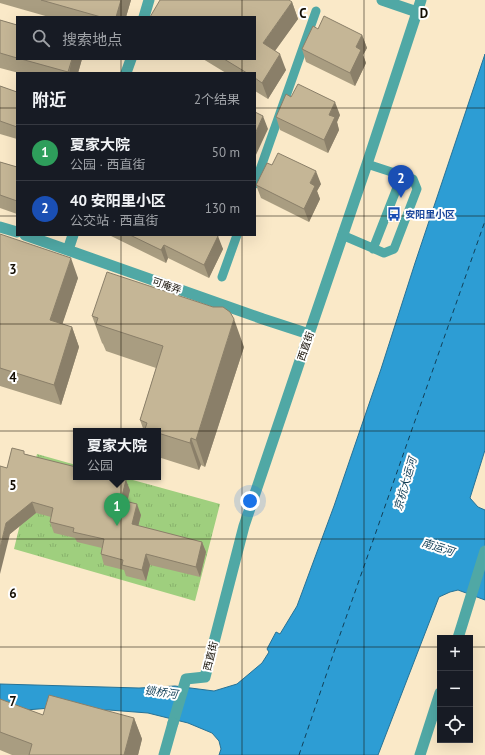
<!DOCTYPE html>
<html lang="zh">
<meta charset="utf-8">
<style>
body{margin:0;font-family:"PT Sans","Noto Sans SC",sans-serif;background:#242831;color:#f1f3f6}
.controls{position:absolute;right:12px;bottom:12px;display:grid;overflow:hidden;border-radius:0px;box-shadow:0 4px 16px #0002}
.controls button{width:36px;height:36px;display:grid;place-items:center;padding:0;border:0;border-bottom:1px solid #363941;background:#171b24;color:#f1f3f6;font:20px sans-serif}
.you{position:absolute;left:250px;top:501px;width:14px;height:14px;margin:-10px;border:3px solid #fff;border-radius:50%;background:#1a73e8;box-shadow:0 0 0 6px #1a73e833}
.badge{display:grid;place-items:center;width:26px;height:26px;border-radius:50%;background:#ea580c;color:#fff;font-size:13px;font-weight:700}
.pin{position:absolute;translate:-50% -33px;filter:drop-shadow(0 1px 2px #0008)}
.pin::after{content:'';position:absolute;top:21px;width:14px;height:12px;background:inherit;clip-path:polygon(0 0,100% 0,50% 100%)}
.popup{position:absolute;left:73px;top:428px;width:88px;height:52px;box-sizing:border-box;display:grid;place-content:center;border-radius:0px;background:#171b24;filter:drop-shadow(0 1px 3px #0005);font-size:13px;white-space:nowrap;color:#9ea1a6}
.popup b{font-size:15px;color:#f1f3f6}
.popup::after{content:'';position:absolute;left:50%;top:100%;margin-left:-8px;border:8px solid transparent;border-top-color:#171b24}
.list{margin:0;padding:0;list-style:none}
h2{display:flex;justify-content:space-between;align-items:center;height:52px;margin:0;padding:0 16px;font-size:17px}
h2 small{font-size:13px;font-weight:400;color:#9ea1a6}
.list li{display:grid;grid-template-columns:26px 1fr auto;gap:12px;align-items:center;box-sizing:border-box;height:56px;padding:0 16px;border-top:1px solid #363941}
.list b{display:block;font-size:15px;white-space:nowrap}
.list p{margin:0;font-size:13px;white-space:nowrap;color:#9ea1a6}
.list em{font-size:13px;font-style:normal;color:#9ea1a6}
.icon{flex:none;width:22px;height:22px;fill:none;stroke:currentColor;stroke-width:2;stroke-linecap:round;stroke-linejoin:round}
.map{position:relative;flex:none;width:485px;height:755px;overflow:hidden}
.search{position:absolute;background:#171b24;box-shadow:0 4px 16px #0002;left:16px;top:16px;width:240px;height:44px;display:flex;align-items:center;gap:10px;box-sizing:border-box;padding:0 14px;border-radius:0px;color:#9ea1a6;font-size:15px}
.panel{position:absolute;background:#171b24;box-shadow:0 4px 16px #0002;left:16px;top:72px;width:240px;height:164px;border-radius:0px}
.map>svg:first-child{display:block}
.park{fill:url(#park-tufts)}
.water{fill:#2d9dd4;stroke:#267296}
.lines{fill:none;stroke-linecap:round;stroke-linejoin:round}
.ferry{stroke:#123f57;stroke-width:1;stroke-dasharray:5 4;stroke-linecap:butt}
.service{stroke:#50a8a5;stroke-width:9}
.pedestrian{stroke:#50a8a5;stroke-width:11}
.minor{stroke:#50a8a5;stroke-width:11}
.wall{fill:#a99d81}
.shaded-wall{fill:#8a7f69}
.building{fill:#c5b696;stroke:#8a7f69}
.grid{fill:none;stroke:#150f05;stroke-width:1;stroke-opacity:0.55}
.labels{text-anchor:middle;stroke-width:4;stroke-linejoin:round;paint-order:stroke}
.transit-label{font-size:10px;font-weight:bold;fill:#164399;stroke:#fff;text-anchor:start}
.street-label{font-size:10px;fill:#150f05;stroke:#fff}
.water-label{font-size:11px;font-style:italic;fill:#123f57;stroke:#fff}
.grid-label{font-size:13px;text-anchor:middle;font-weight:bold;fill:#150f05;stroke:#fff;stroke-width:4;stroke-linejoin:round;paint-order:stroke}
</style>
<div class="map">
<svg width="485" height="755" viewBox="0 0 485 755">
<defs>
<pattern id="park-tufts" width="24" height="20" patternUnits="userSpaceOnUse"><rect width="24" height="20" fill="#9fcf7e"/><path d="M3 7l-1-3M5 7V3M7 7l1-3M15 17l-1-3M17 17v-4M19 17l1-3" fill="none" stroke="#88b16b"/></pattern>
</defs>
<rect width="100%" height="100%" fill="#fae9c8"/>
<path class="park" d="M37,454l39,11v12h46l98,27 -25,97 -181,-52z"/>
<path class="water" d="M485,54v396l-15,48 8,9 7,3v90l-27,-10 -8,2 -11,5 -61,158h-159l2,-6 -2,-8 -7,-8 -24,-10 -40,-10 -39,-3 -50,2 -8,-4 -51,4v-28l139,4 36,-2 39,5 23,-7 25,-21 7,-11 -2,-3 9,-17 4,2 17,-28 37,-100 47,-137 34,-106z"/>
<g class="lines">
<path class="ferry" d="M299,755l36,-106 150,-428"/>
<path class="service" d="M255,184l61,-173
M342,235l42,18 10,-4 23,-60 -4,-10 -46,-15
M373,249l29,-74
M222,277l15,-42"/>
<path class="pedestrian" d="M173,723l13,-44 19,-2 39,-151 65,-192"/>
<path class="minor" d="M382,0l35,12
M144,17l5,-17
M126,73l5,-14
M0,227l17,5
M25,235l238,84 46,15 58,-170 54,-164
M68,250l5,-15
M458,638l27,-87
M164,755l9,-32
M420,755l20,-62"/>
</g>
<path class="wall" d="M0,0h131l-5,17h-77l-49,-14z
M292,2l6,17 -23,32 11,19 -18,29 -13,-8v-18h-29l-23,-14h52z
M0,20l17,5v34h65l-4,14h-59l-19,-5z
M318,29l44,6 5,13 -4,7 3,8 -11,23 -49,-24 -4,-13z
M0,86l17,6v47l-17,-5z
M291,97l49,18 -3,7 2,8 -11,23 -48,-23 -4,-13z
M0,162l17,5v47l-17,-6z
M321,184l-4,7 3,8 -11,23 -48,-24 -5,-13z
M0,234l78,44 -16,46 10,3 7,20 -18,58 -61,-19z
M109,235h107l7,14 -14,29 -41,-20 -2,5z
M92,316l152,31 -39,120 -4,-2 -2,5 -41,-13v-26h-14l-4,-11 16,-52 -50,-17 -3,-7 -1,-1z
M26,454l104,36 -3,12 14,13 -3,11 64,16 4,10 -6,25 -50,-12 -4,16 -20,-5 -2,-6 -20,-5 -3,-11 1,-6 -25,-6 -2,-4 -21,-5 -4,-11 1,-5 -15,-4 -26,21 -3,-66z
M0,699l43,16 91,3 8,21 -4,16h-126l-12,-5z"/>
<path class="shaded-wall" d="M121,0h10l-5,17h-10z
M292,2l6,17 -29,40 -6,-16z
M362,35l5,13 -4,7 3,8 -11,23 -5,-13 6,-26z
M280,54l6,16 -18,29 -6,-16z
M72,59h10l-4,14h-9z
M335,102l5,13 -3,7 2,8 -11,23 -4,-13 5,-25z
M263,116l5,13 -13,28v-23z
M316,171l5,13 -4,7 3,8 -11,23 -5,-13 6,-26z
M218,236l5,13 -14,29 -5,-13z
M164,245l4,13 -2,5 -5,-13z
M71,258l7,20 -21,62 -7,-20z
M234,319l10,28 -39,120 -9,-27z
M72,327l7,20 -18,58 -7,-20z
M191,438l10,27 -2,5 -9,-27z
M126,480l4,10 -5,21 -4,-11z
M32,502l4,11 -26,21 -10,40v-26l6,-25z
M137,504l4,11 -5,20 -4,-11z
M202,542l4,10 -6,25 -4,-10z
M146,554l4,11 -4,16 -4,-11z
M134,718l8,21 -4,16h-14z"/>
<path class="building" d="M41,0h80l-5,17h-15z
M160,0h129l3,2 -29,41 17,11 -18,29 -7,-5v-5h-8l-23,-14h31v-42h-105z
M324,16l38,19 -6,12 5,3 -11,23 -48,-24 11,-23 5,3z
M0,20l17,5v33l-17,-5z
M21,59h51l-4,13z
M298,84l37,18 -6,13 6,2 -11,23 -48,-23 10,-23 5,3z
M0,86l17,6v35l-17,-6z
M255,112l8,4 -8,18z
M278,153l38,18 -6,12 5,3 -11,23 -48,-24 11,-22 5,2z
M0,162l17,5v34l-17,-6z
M0,234l71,24 -21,62 22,7 -18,58 -54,-17z
M130,235h86l2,1 -14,29 -40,-20 -3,5z
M107,272l106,35h10l7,5 4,7 -38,121 -5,-2 -1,5 -32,-10v-2h-7l-6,-2 2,-6 -7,-3 23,-74 -67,-22 2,-6 -6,-2z
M12,448l12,3v3l52,13v10h38l12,3 -5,20 16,4 -5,20 70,18 -6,25 -50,-13 -4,16 -20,-5 1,-5 -22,-6 3,-15 -31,-7 1,-4 -24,-6 3,-14 -21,-6 -26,21 -6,25v-82l7,2z
M49,695l85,23 -10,37h-95l3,-11 -32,-12v-33l43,16z"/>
<path class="grid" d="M121,0v17M242,0v17M364,0v755M121,59v14M242,59v14M0,108h17M255,108h230M0,216h17M255,216h230M121,235v520M242,235v520M0,324h485M0,431h485M0,539h485M0,647h440M470,647h15"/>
<defs>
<symbol id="bus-bare" viewBox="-9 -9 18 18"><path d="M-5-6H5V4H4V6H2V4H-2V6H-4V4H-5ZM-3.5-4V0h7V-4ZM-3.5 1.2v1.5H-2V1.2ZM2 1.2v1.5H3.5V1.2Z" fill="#1a4fb4" stroke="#fff" stroke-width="2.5" paint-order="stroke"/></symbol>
</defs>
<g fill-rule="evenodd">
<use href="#bus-bare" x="384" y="204" width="20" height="20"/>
</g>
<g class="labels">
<g class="transit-label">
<text x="405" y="218">安阳里小区</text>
</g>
<g class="street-label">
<text transform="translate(167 285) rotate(19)" y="4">可庵弄</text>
<text transform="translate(305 346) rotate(-71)" y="4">西直街</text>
<text transform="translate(210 656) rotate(-76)" y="4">西直街</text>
</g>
<g class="water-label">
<text transform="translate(405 484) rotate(-74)" y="4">京杭大运河</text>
<text transform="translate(438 547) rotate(18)" y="4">南运河</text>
<text transform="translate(161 692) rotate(8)" y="4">锁桥河</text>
</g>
</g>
<g class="grid-label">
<text x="303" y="18">C</text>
<text x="424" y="18">D</text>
<text x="13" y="274">3</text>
<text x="13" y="382">4</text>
<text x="13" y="490">5</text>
<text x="13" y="598">6</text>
<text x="13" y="706">7</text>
</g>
</svg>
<div class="controls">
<button>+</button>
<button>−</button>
<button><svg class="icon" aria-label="locate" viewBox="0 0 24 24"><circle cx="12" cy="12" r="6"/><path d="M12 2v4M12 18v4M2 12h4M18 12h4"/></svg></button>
</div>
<div class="you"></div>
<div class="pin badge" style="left:117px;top:526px;background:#2e9e5b">1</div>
<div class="popup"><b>夏家大院</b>公园</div>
<div class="pin badge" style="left:401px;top:198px;background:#1a4fb4">2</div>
<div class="search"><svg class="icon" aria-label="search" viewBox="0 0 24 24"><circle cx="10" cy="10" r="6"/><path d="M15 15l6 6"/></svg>搜索地点</div>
<section class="panel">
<h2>附近<small>2个结果</small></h2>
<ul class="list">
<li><span class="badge" style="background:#2e9e5b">1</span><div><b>夏家大院</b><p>公园 · 西直街</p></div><em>50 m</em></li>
<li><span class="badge" style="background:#1a4fb4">2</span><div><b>40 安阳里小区</b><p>公交站 · 西直街</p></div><em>130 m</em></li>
</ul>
</section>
</div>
